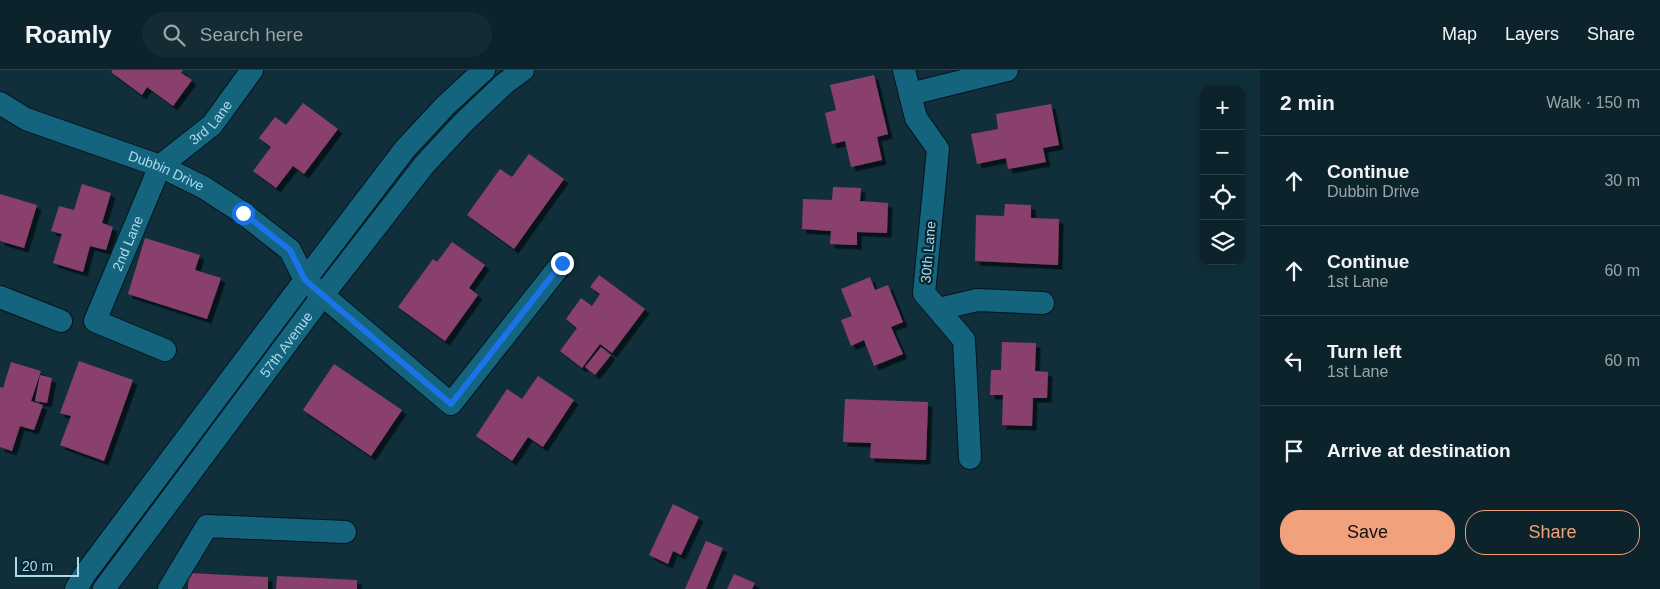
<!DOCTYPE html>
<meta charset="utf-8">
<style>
body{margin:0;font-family:Helvetica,sans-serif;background:#152b34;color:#f1f3f6}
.controls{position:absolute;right:15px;top:15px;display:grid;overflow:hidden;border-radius:10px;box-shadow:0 2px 12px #0003}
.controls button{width:45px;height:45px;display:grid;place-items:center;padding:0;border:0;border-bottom:1px solid #2c4048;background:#0c232c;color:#f1f3f6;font:25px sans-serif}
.scale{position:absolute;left:15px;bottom:12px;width:64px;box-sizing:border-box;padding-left:5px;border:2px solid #aedaec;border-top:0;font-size:14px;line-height:18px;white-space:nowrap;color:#aedaec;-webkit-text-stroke:4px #052530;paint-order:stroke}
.stop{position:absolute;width:15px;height:15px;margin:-11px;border:4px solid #1a73e8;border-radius:50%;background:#fff}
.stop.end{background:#1a73e8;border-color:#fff;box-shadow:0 1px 5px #0008}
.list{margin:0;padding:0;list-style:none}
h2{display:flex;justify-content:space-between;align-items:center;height:65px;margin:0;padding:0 20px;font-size:21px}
h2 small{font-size:16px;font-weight:400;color:#9aa4a9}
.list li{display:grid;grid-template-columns:32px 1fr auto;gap:15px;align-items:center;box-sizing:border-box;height:90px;padding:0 20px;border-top:1px solid #2c4048}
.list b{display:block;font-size:19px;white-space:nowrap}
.list p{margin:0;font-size:16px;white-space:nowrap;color:#9aa4a9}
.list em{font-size:16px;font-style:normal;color:#9aa4a9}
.actions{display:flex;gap:10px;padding:15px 20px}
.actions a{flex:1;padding:11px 0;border:1px solid #f1a17c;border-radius:20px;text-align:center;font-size:18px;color:#f1a17c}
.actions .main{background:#f1a17c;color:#111}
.icon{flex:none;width:28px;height:28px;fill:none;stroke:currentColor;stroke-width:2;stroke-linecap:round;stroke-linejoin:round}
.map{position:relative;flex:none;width:1260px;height:519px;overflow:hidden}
header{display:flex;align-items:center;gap:30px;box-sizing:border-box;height:70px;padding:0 25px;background:#0c232c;border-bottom:1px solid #2c4048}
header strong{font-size:24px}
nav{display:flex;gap:28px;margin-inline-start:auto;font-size:18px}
.search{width:350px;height:45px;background:#152b34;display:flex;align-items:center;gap:12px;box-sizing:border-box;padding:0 18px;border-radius:28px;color:#9aa4a9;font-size:19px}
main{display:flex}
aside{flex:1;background:#0c232c}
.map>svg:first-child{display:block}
.building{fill:#89416c;filter:url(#shadow)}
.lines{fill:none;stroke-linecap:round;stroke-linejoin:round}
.minor-casing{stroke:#001621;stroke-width:24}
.minor{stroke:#15647e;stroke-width:22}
.route{stroke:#1a73e8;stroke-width:6}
.labels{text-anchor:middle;stroke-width:4.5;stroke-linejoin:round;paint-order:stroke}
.street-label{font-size:14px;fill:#aedaec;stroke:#052530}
</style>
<header>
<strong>Roamly</strong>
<div class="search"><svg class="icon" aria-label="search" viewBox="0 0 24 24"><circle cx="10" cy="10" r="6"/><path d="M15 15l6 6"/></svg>Search here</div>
<nav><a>Map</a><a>Layers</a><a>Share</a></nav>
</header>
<main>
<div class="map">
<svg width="1260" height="519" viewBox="0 0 1260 519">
<defs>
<filter id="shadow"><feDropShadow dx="4.5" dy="4.5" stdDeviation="0" flood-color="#0009"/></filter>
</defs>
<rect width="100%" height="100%" fill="#102f3a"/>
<path class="building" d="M113,0h70l-2,3 11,7 -19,26 -26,-19 -5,8 -31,-23z
M874,5l14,59 -11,3 5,23 -31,7 -6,-26 -13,3 -7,-31 11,-3 -6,-25z
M303,33l35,26 -34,45 -11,-8 -17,22 -23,-17 18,-24 -12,-9 16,-21 11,8z
M1051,34l8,41 -16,3 3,14 -38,7 -2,-11 -29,6 -6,-30 27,-5 -2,-15z
M529,84l35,25 -50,70 -47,-34 33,-46 12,8z
M82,114l29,9 -9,30 11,4 -7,23 -16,-4 -7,26 -30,-9 9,-29 -11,-3 8,-25 15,4z
M833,117l28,1 -1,13 28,2 -1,30 -30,-1v13l-27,-1 1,-13 -29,-2 1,-30 29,1z
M0,124l37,11 -13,43 -24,-7z
M1005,134l26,1v13l28,1 -1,46 -83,-4 1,-46 28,1z
M145,168l55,17 -5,15 26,8 -14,41 -79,-25z
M452,172l33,23 -16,23 9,7 -33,46 -47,-34 35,-48 4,3z
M599,205l46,34 -33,44 -12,-9 -18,24 -22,-17 17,-23 -11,-9 15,-21 11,8 8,-12 -10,-7z
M870,207l5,13 13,-5 15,37 -12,5 12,27 -29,12 -10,-26 -13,6 -10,-26 11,-4 -11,-27z
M1002,272l34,1 -1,28 13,1 -1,26h-14l-1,28 -30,-1 1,-30h-13l1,-25h10z
M601,277l10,8 -16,20 -10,-8z
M79,291l54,19 -29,81 -44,-16 11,-29 -11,-3z
M11,292l30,9 -10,30 12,4 -9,25 -14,-4 -8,25 -12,-4v-60l3,1z
M334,294l68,46 -31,46 -68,-46z
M40,305l12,3 -5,25 -12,-2z
M538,306l36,24 -31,47 -15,-10 -16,24 -36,-25 31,-47 15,10z
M845,329l83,3 -2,58 -56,-2 1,-15 -28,-1z
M673,434l26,13 -18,38 -8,-4 -5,13 -19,-9z
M706,471l17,7 -17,41h-21z
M189,503l79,4v12h-80z
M734,504l21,9 -3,6h-25z
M277,506l80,4v9h-81z"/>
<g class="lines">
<defs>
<g id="minor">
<path d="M904,0l12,48 22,31 -14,144 40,47 6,118"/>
<path d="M910,24l97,-24"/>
<path id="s1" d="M0,33l26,16 134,47 43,21 40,26 47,37 15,30 146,124 111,-141"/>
<path d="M0,227l61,24"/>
<path d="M939,239l38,-9 66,3"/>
<path id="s2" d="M165,280l-70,-29 65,-155 52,-41 40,-55"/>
<path d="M76,519l9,-15 220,-294 100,-131 40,-43 39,-36"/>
<path id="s3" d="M104,519l219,-294 101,-130 39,-42 41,-39 19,-14"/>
<path d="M169,519l38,-63 138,6"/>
</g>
</defs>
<use href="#minor" class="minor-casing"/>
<use href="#minor" class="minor"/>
</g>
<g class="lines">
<path class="route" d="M243,143l47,37 15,30 146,124 111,-141"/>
</g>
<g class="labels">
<g class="street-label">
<text dy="5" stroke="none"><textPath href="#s2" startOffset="311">3rd Lane</textPath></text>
<text dy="5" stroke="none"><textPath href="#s1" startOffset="180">Dubbin Drive</textPath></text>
<text dy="5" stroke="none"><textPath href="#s2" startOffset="160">2nd Lane</textPath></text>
<text transform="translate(928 182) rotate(-85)" y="5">30th Lane</text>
<text dy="5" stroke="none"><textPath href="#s3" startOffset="305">57th Avenue</textPath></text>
</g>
</g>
</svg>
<div class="controls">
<button>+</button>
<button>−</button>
<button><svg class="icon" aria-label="locate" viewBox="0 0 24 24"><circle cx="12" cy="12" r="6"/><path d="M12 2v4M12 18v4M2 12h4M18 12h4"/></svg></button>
<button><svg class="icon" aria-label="layers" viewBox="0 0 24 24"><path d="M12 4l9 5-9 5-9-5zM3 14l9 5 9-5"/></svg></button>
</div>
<div class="scale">20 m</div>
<div class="stop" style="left:243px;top:143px"></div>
<div class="stop end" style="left:562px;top:193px"></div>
</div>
<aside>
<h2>2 min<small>Walk · 150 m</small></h2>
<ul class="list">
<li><svg class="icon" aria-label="ahead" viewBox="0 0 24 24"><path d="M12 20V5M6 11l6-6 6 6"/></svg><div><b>Continue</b><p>Dubbin Drive</p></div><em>30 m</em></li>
<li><svg class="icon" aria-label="ahead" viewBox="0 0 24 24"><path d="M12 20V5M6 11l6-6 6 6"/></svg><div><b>Continue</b><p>1st Lane</p></div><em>60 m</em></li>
<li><svg class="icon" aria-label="left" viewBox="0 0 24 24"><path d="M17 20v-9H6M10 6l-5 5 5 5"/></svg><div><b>Turn left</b><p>1st Lane</p></div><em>60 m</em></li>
<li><svg class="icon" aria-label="arrive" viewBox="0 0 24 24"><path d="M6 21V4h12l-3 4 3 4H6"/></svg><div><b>Arrive at destination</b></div></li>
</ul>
<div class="actions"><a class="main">Save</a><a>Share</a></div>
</aside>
</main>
